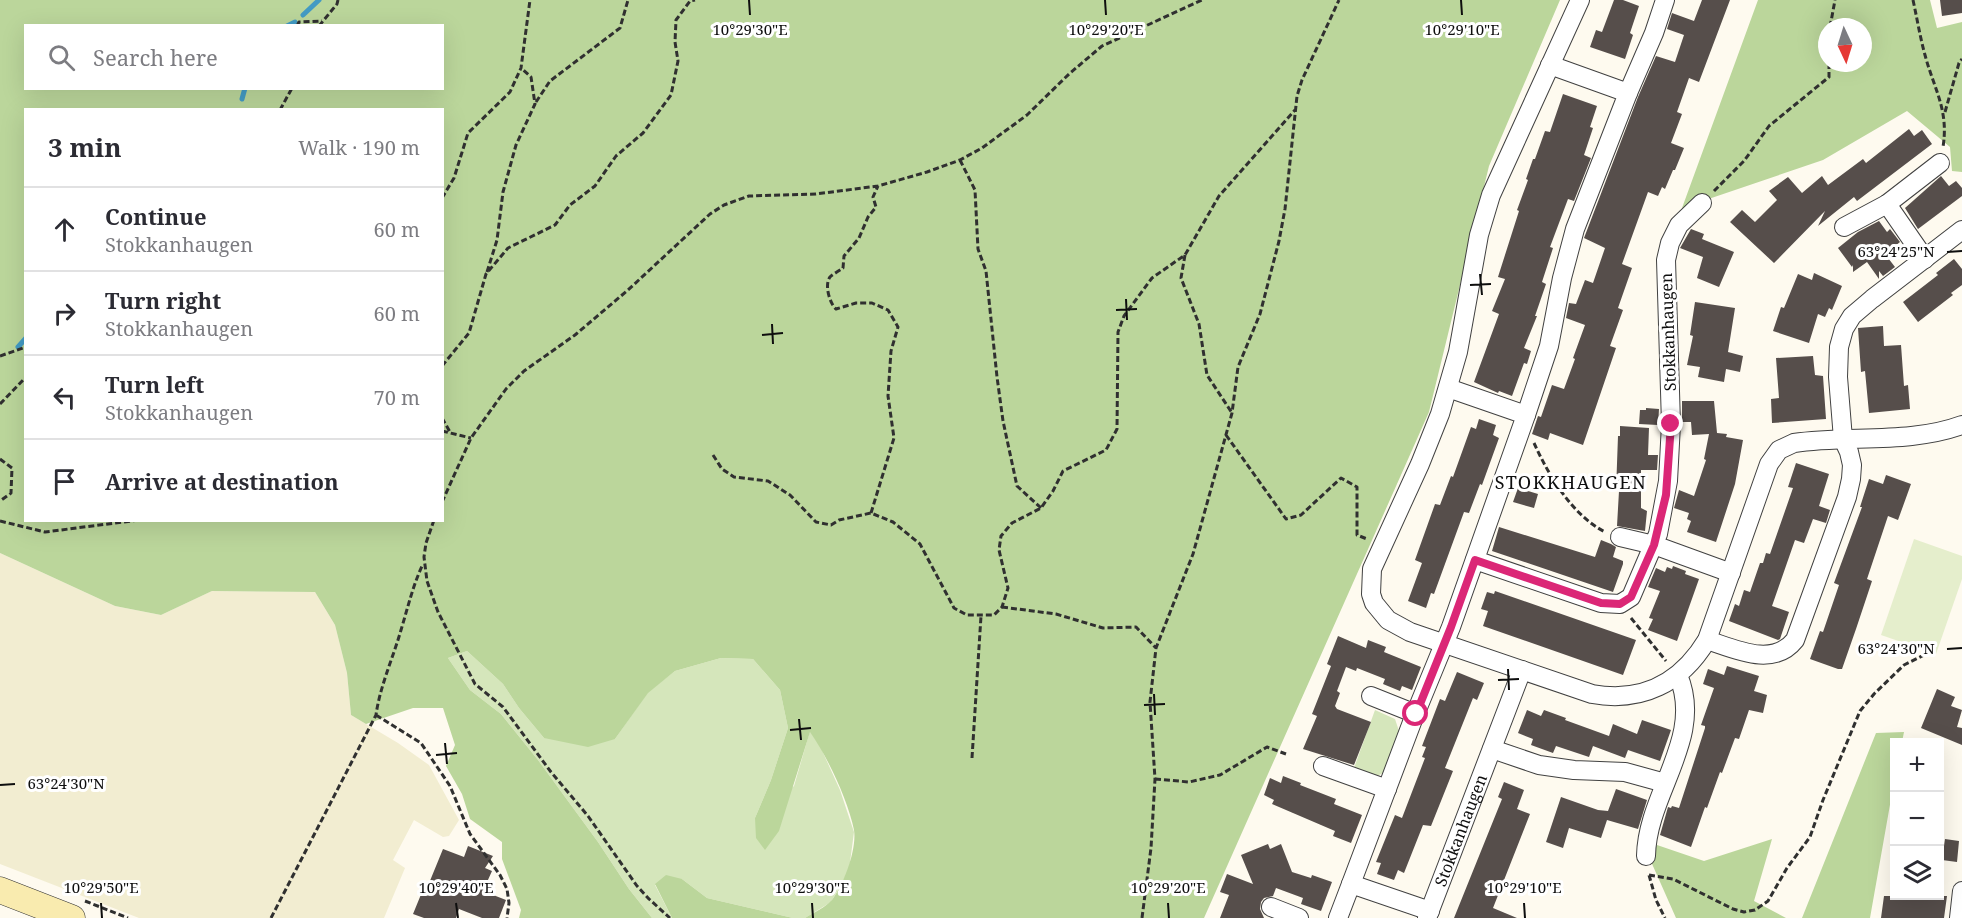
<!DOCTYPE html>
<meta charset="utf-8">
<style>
body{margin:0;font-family:"Noto Serif",serif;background:#f7f7f7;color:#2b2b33}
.controls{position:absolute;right:18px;bottom:18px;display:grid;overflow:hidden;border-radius:0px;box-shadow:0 6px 24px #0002}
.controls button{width:54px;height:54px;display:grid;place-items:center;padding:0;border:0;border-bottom:2px solid #e1e1e2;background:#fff;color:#2b2b33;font:30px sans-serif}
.compass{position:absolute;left:1818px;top:18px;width:54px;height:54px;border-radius:50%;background:#fff;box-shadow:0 6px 24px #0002;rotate:176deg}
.stop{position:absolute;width:18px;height:18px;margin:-14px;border:4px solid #db2777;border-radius:50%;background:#fff}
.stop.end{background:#db2777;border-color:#fff;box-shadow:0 2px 6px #0008}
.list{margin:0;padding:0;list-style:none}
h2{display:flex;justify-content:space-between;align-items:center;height:78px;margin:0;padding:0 24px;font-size:26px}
h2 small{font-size:20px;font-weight:400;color:#7c7c81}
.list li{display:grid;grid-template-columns:39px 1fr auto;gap:18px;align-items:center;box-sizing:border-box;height:84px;padding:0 24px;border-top:2px solid #e1e1e2}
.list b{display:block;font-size:22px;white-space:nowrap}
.list p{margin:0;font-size:20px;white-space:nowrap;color:#7c7c81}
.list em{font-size:20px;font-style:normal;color:#7c7c81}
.icon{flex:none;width:33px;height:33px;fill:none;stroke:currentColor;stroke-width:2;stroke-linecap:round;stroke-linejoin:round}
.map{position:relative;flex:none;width:1962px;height:918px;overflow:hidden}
.search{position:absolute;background:#fff;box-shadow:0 6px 24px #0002;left:24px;top:24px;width:420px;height:66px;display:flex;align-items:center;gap:15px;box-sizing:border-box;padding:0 21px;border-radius:0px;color:#7c7c81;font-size:22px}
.panel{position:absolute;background:#fff;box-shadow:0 6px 24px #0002;left:24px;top:108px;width:420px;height:414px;border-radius:0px}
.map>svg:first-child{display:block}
.farmland{fill:#f2edd1}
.green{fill:#d5e6bb}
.forest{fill:#bbd69b;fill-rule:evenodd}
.pitch{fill:#e5eecc}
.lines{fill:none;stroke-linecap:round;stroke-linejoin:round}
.stream{stroke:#439bc4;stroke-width:5}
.building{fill:#564e4b}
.minor-casing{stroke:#414141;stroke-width:20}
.secondary-casing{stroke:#303030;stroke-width:27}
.path{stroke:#303030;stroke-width:3;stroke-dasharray:6 3;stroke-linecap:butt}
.minor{stroke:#fff;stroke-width:18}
.secondary{stroke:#f9ebaf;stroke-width:26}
.route{stroke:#db2777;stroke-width:8}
.ticks{fill:none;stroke:#0e0e0e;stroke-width:2}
.labels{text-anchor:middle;stroke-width:6;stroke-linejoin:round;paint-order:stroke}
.street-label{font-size:16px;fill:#0e0e0e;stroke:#fff}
.neighbourhood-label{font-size:18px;letter-spacing:1.5px;fill:#0e0e0e;stroke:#fff}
.ticks-label{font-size:15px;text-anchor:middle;fill:#0e0e0e;stroke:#fff;stroke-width:6;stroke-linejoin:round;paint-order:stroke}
</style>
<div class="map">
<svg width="1962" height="918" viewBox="0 0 1962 918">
<rect width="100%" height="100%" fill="#fefaef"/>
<path class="farmland" d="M0,553l115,53 46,9 51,-24 103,1 20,33 12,48 4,42 47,28 31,22 30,55 -10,16 -6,1 -29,-17 -21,40 12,8 -21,50h-245l-139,-54z"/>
<path class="green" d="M467,651l36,33 16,24 25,30 71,1 33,-47 27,-21 46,-13 32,1 27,31 8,38 -17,52 -16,38 39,-32 16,-55 10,15 20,44 14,42 -5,38 -18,32 -26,16h-12l-86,-20 -25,-19 -27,6 17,33h-20l-23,-29 -31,-47 -60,-82 -37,-46 -31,-24 -22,-32z
M1375,710l20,9 4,12 -14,41 -10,5 -21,-9z"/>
<path class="forest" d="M0,0h1560l-71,166 -60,246 -225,506h-399c8,-5 21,-11 27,-18 12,-16 25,-51 22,-70 -6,-30 -27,-74 -44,-98l-31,99 -14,19 -9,-12 -1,-20 16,-38 17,-52 -8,-38 -27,-31 -32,-1 -46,13 -27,22 -33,46 -27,8 -44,-9 -25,-30 -16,-24 -36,-33 -19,7 22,32 31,24 37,46 60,82 31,47 23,29h-133l2,-8 -19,-51v-17l-32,-23 -8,-25 -16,-28 9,-21 -12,-37h-30l-47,16 -15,-9 -4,-42 -12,-48 -20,-33 -103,-1 -51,24 -46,-9 -115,-53zM26,26h416v62h-416zM26,110h416v410h-416z
M1758,0h172l7,28 25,-6v150l-10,-1 -2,-24 -43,-36 -84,49 -141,48zM1827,27h36v36h-36z
M1904,732l-2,10h-8v40l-24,136h-68l74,-185z
M1772,839l-18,62 32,17h-110l-27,-61 8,-12 47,16z
M666,875l16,4 25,19 86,20h-121l-17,-34z"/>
<path class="pitch" d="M1914,539l48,17v23l-26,75 -55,-19z"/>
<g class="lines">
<path class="stream" d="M303,15l16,-15
M287,26l8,-4
M242,99l3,-11
M18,347l8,-9"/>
</g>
<path class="building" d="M1614,0h9l16,6 -9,27 3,2 -8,24 -35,-12 6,-17 6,2z
M1702,0h28l-31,82 -10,-4 -12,34 5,2 -11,29 13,5 -9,22h-2l-8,19 -3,-2 -4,9 -10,-4 -26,72 10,4 -14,40 5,2 -13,36 6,2 -33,97 -33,-12 -2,7 -16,-6 6,-18 3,1 11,-32 12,4 11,-30 -2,-1 12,-33 -19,-7 3,-15 7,1 9,-24 8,3 12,-35 -21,-10 54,-141 18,-41 19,6 9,-27 -17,-6 5,-16 22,8z
M1940,0h22v13l-20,3z
M1563,94l34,12 -7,21 3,1 -9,27 7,3 -17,43 -6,-2 -18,48 3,1 -11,34 4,2 -11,32h2l-13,32 7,3 -4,13 -3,-1 -12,33 -13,-5 -1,2 -24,-11 25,-68 -7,-3 13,-32 -7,-2 21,-66 -2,-1 11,-30 -2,-1 7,-20h2l10,-28 5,1z
M1909,129l5,7 8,-6 10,14 -75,57 -3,-4 -36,29 7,-15 -51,52 -44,-41 12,-12 13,12 22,-22 -8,-9 19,-14 14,16 20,-17 6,9 35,-26 3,4z
M1941,176l8,10 7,-5 6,7v8l-44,33 -13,-21z
M1879,221l8,11 3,-3 10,13 -15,12 10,13 -12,9 -4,-5v8l-12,-17 -14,10v-7l-1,2 -14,-19 20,-16z
M1691,229l13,5 -2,5 32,13 -15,35 -22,-9 6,-21 -23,-9z
M1954,259l8,10v16l-11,8 2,2 -35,27 -15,-20 35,-27 -2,-2z
M1814,273l28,13 -10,24 -3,-2 -4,9 -7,-3 -9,29 -36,-12 8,-24 3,1 14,-34 14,6z
M1695,302l40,6 -7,44 15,4 -3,16 -14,-3 -2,13 -26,-5 2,-10 -13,-2 6,-29 -3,-1z
M1883,326l1,20 17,-1 3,41 4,-1 2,24 -41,4 -4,-42 -4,1 -3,-44z
M1813,356l2,19 8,1 3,43 -54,4 -1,-24 8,-1 -3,-40z
M1682,401h32l3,32 10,1 -1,3 17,3 -8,44 -19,58 -29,-10 4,-11 -4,-2 2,-6 -15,-5 5,-18 15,6 12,-36 -2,-1 5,-25 -17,1 -1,-13h-9z
M1646,408l13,1 -1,16 -19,-1 1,-14h6z
M1479,419l17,6 -3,10 6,3 -17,47 -2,-1 -11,29 -5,-1 -30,82 -3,-1 -5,15 -18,-7 14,-38 -7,-3 20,-56 5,1 11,-29 2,1 18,-50 5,2z
M1620,426l29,2 -1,27h10l-1,15h-16v38l6,3 -2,20 -28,-5 2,-35h-3l2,-55h2z
M1796,463l33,11 -10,32 11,4 -4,13 -13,-4 -9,24 -9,-3 -23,66 17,6 -9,27 -2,1 -49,-19 6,-17 4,2 5,-16 6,2 10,-29h3l3,-10 4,1 23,-66 -5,-1z
M1886,475l25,9 -13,36 -10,-4 -21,63 5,2 -16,48 -14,40h-4l-28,-10 10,-28 3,1 16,-47 -5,-2 28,-76h-2l9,-28 14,5z
M1518,488l20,6 -4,14 -21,-6z
M1499,527l96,30 6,-17 10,4 5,3 -3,10 10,4v3l-10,28 -121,-41z
M1673,566l13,5 -1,3 14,5 -22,62 -29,-11 5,-11 -4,-1 11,-27 -12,-4 8,-19 9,4 2,-5 5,2z
M1495,591l141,49 -13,35 -140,-49 5,-15 -7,-2 6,-17 7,2z
M1338,636l28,12 2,-8 18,7 -2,5 37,15 -9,23 -10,-4 -2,5 -17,-7 2,-5 -28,-11 -1,3 -10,-4 -9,24 3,2 -5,13 2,3 34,13 -17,43 -51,-16 14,-33 -5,-2 19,-48 -4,-2z
M1727,666l32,10 -5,15 13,4 -4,18 -14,-3 -10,29 -4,-1 -13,35 -2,-1 -13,36 -2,-1 -14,40 -31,-12 8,-28 3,1 1,-2 7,2 26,-80v-2l-4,-1 13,-37 -11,-4 5,-15 16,6z
M1457,672l27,11 -7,17 -4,-2 -28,70 8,3 -22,55 -8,-1 -19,48 -6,-3 -4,10 -17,-6 4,-11 -5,-1 19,-47 7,3 23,-60 -3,-1 4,-10 -4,-1 18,-47 5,2z
M1937,689l18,8 -4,9 11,4 -5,17 5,1v17l-41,-17z
M1527,710l14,6 3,-6 22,8 -1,2 44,16 4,-12 24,10 5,-14 29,10 -11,31 -32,-11 -3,8 -32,-12 -4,11 -33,-11 -3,7 -22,-8 2,-6 -15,-6z
M1283,776l18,7 -1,2 36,14 -2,5 28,11 -11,28 -18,-7 2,-5 -63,-27 2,-4 -10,-5 6,-17 11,5z
M1504,782l20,8 -7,19 13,5 -37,94 24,10h-63l48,-119 -4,-2z
M1616,789l31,11 -9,29 -31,-9 -6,18 -32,-10 -6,20 -17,-6 15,-45 37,13 10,1z
M1945,839l14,2 -2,21 -15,-2z
M1268,844l2,5 11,-5 11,28 19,6 1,-3 20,7 -11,29 -20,-7 2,-6 -27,-10 -3,8 -9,2 -3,4 -1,7 4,9h-44l9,-23 -9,-3 7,-18 26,10 -12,-29z
M468,846l25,10 -8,12 7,3 -9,20 23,9 -7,18h-17l-23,-9 -3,9h-32l-11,-4 9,-22 3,1 18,-44 21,8z
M1884,896h63l-3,22h-63z"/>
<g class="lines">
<defs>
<g id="minor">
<path d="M1580,0l-89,195 -12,40 -21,117 -18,62 -20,50 -48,105 -1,25 3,9 14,17 22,12 182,62c50,9 89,-11 115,-54l62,-176 10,-14 15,-7c54,-8 117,1 168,-18"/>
<path d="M1628,93l26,-60 11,-33"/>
<path d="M1887,204l38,55"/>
<path d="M1844,227l43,-23 53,-41"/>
<path d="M1526,415l23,-69 13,-68 13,-49 53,-136 -78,-28"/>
<path d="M1620,537l34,8 77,28"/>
<path d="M1475,560l126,43 19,1 11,-7 27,-63 10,-53 3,-57 -5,-164 4,-17 9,-18 23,-22"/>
<path d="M1707,640c28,9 66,28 88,0l52,-143 4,-18 1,-14 -3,-13 -6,-13 -5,-62 1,-30 5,-18 8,-13 20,-17 90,-69"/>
<path d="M1371,696l45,18"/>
<path d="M1492,749l47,16 35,5 51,2 40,11"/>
<path d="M1323,766l64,23"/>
<path d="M1646,856c1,-63 59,-118 32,-181"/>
<path d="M1351,884l63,-167 37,-90 75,-212 -78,-27"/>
<path d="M1271,907l28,11"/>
<path d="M1338,918l13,-34 79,27"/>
<path id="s1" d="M1427,918l95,-248"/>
<path d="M1959,918l3,-27"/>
</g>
<path id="secondary" d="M0,890l72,28"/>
</defs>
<use href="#minor" class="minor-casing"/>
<use href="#secondary" class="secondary-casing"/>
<path class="path" d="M1913,0c4,18 7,37 12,55 9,34 24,55 18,92
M297,26l2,-4 23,-1
M319,26l18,-22 1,-4
M1830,27l5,-27
M536,102l14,-21 70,-53 8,-28
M280,110l12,-22
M1945,112l14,-49 3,-4
M960,160l15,30 3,59 8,22 11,106 6,44 14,65 24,22
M1714,191l30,-30 25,-35 60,-49v-14
M442,198l12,-20 14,-45 42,-41 11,-24 9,-68
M1185,255l-4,23 18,46 8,51 25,38
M487,272l10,-32 6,-48 13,-47 19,-41 -4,-27 -10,-9
M0,356l26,-9
M442,366l27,-33 17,-59 22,-26 47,-23 15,-20 25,-19 21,-30 27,-23 28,-38 7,-34 -3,-19 1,-22 14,-19 5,-1
M0,404l26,-27
M442,418l8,14
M442,431l29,7
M1226,435l60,84 15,-4 40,-37 16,9v48l10,4
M1534,443c15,33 38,72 71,89
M713,455l9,14 12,8 34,4 22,14 26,27 15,3 8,-5 32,-7 22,9 27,22 34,64 13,7h27l8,-8 6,-19 -9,-38 2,-14 11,-13 29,-15 12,-17 10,-20 43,-21 11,-21 1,-97 6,-16 28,-38 33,-23 34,-59 76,-86
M0,459l12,9 -1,25 -11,8
M442,502l29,-64 35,-49 18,-18 51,-36 53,-45 82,-76 14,-9 25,-9 67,-2 62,-8 49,-14 33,-12 22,-12 45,-33 42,-41 33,-28 100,-46
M871,513l23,-75 -6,-42 3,-45 7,-24 -10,-17 -16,-7h-16l-20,6c-6,-5 -12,-24 -6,-32 3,-3 9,-6 13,-9l1,-12 15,-18 9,-21 8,-10 -3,-10 5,-11
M434,520l-8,23 -2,14 3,24 11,31 37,72 28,23 48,65 37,44 49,70 12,13 21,19
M0,521l45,11 94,-12
M1002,607l54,7 47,14 33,-1 20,21
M1631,618l35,43
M376,715l45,28 29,43 20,48 30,41 7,14 2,14 -2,15
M972,758l9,-142
M1155,779l34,3 31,-7 47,-28 19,7
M1649,875l24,4 60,30 11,3 11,-2 13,-9 19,-33 23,-31 13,-37 37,-89 14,-17 30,-29 26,-13
M1649,875l7,25 9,18
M85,901l43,17
M271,918l105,-203c4,-29 17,-57 25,-85 7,-23 12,-45 22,-66
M1142,918l9,-70 4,-69 -5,-77 6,-54 37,-94 39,-141 6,-46 22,-53 19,-73 6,-32 12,-113 5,-16 37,-80"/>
<use href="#minor" class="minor"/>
<use href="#secondary" class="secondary"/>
</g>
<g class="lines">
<path class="route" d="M1416,714l35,-87 24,-67 126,43 19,1 11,-7 23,-52 12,-50 5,-71"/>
</g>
<path class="ticks" d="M749,0l1,15M1105,0l1,15M1461,0l1,15M1947,252l15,-1M1480,274l2,21M1470,285l21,-1M1126,299l1,21M1116,310l21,-1M772,324l1,20M762,335l21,-2M1947,649l15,-1M1508,669l1,21M1498,680l21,-1M1154,694l1,21M1144,705l21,-1M799,719l2,21M790,730l21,-2M445,743l2,21M436,755l21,-2M0,785l15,-1M101,903l1,15M456,903l2,15M812,903l1,15M1168,903l1,15M1524,903l1,15"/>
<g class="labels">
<g class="street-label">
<text transform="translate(1668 332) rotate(-92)" y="6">Stokkanhaugen</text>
<text dy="6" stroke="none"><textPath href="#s1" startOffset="94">Stokkanhaugen</textPath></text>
</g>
<g class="neighbourhood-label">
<text x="1571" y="489">STOKKHAUGEN</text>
</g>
</g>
<g class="ticks-label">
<text x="750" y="35">10°29'30"E</text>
<text x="1106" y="35">10°29'20"E</text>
<text x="1462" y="35">10°29'10"E</text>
<text x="1896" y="257">63°24'25"N</text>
<text x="1896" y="654">63°24'30"N</text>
<text x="66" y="789">63°24'30"N</text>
<text x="101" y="893">10°29'50"E</text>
<text x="456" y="893">10°29'40"E</text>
<text x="812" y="893">10°29'30"E</text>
<text x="1168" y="893">10°29'20"E</text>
<text x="1524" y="893">10°29'10"E</text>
</g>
</svg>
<div class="controls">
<button>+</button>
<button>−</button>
<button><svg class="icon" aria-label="layers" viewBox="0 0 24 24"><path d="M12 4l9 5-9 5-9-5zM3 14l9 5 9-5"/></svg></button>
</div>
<svg class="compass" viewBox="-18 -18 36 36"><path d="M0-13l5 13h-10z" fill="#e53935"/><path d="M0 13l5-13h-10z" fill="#7c7c81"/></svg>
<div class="stop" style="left:1416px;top:714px"></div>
<div class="stop end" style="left:1671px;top:424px"></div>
<div class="search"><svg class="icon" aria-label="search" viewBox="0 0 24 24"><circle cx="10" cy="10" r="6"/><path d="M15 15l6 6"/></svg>Search here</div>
<section class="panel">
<h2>3 min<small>Walk · 190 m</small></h2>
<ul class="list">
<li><svg class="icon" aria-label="ahead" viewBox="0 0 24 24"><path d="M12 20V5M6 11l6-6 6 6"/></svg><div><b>Continue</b><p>Stokkanhaugen</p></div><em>60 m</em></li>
<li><svg class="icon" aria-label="right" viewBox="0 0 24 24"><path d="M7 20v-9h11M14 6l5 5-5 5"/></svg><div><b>Turn right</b><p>Stokkanhaugen</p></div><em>60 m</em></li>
<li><svg class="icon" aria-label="left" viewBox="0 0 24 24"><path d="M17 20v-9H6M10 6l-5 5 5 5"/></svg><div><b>Turn left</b><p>Stokkanhaugen</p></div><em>70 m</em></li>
<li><svg class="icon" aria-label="arrive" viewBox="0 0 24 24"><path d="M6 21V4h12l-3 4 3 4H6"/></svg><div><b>Arrive at destination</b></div></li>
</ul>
</section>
</div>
